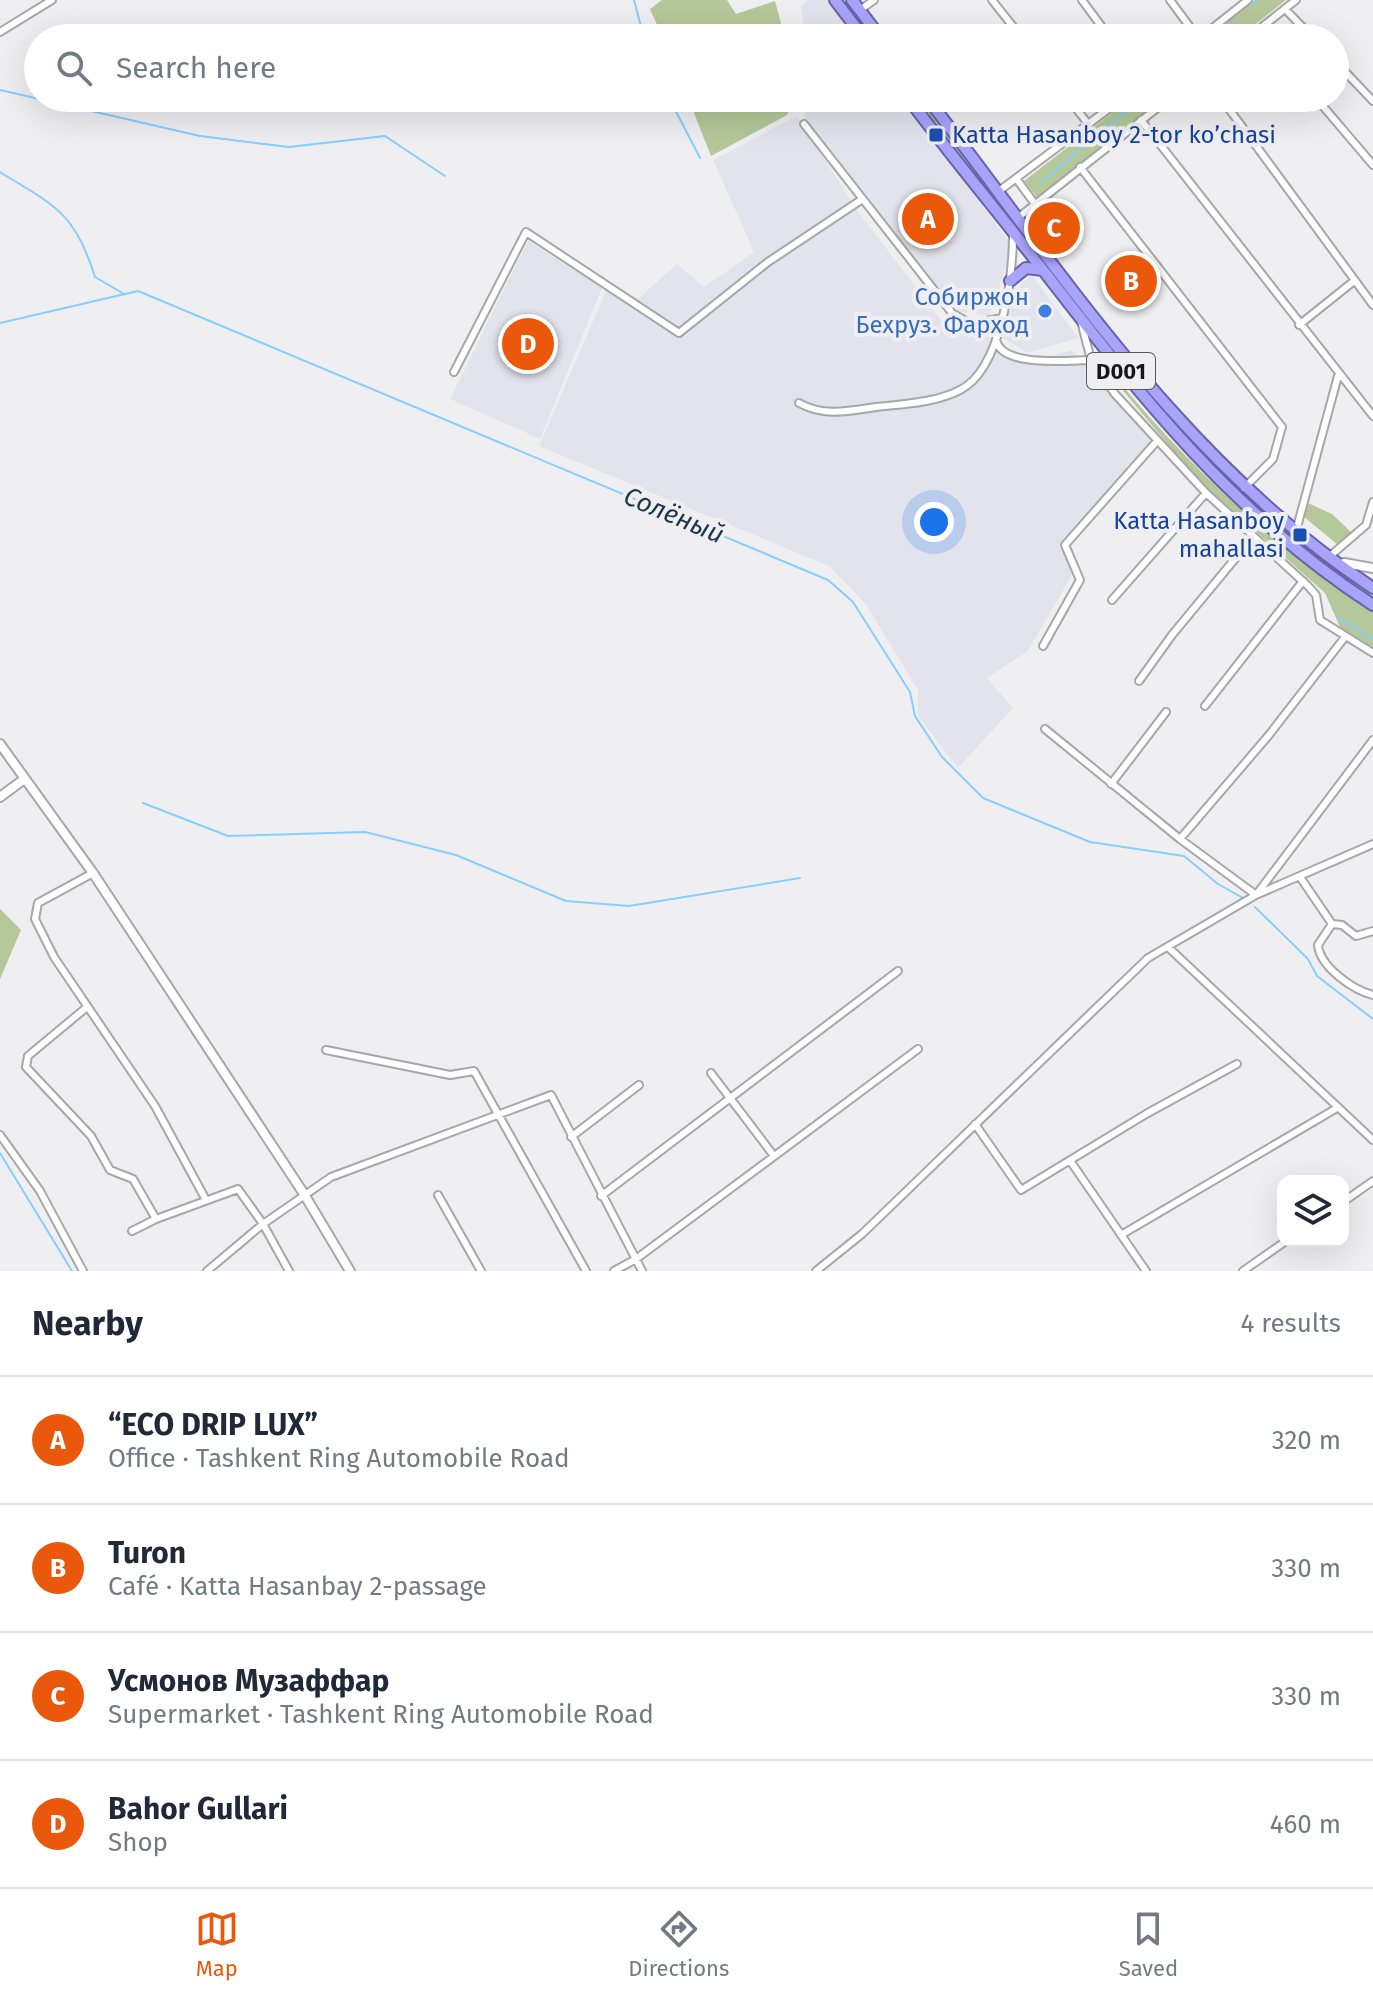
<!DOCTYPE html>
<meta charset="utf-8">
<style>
body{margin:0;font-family:"Fira Sans",sans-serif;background:#f6f6f7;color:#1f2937}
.controls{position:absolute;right:24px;bottom:24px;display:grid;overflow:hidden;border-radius:16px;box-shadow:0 8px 32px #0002}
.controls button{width:72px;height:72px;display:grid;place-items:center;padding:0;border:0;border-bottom:2px solid #e0e1e3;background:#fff;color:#1f2937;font:40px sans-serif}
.you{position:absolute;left:934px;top:522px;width:28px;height:28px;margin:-20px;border:6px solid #fff;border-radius:50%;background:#1a73e8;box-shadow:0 0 0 12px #1a73e833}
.badge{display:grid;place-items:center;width:52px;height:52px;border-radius:50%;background:#ea580c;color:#fff;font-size:26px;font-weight:700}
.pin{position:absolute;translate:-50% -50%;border:4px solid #fff;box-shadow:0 2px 8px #0006}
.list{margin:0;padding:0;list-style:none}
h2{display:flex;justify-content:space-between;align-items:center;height:104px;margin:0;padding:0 32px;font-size:34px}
h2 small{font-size:26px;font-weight:400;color:#747a83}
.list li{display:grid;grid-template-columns:52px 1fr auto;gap:24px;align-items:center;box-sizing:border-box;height:128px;padding:0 32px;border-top:2px solid #e0e1e3}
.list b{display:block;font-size:30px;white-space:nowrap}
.list p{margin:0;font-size:26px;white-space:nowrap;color:#747a83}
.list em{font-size:26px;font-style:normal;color:#747a83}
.icon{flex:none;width:44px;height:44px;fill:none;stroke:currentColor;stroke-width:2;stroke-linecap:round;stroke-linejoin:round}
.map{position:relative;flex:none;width:1373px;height:1271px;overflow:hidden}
.search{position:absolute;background:#fff;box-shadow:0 8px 32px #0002;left:24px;right:24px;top:24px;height:88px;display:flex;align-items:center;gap:20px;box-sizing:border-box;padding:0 28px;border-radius:44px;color:#747a83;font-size:30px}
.sheet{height:616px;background:#fff}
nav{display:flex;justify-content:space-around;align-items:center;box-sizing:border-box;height:112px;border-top:2px solid #e0e1e3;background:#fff;font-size:22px;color:#747a83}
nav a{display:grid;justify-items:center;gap:4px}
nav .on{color:#ea580c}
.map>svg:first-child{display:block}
.built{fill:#e3e3ed}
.green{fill:#b4c899}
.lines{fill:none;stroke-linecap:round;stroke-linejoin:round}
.stream{stroke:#86cefe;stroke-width:2}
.minor-casing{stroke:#a7a7a9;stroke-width:10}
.tertiary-casing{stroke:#a7a7a9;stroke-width:12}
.trunk-casing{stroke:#6864aa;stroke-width:14}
.minor{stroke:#fff;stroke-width:6}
.tertiary{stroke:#fff;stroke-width:8}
.trunk{stroke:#a8a4fa;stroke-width:10}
.transit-dot{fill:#1a4fb4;stroke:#efeff1;stroke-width:3}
.shop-dot{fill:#3f7fe0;stroke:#efeff1;stroke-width:3}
.labels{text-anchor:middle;stroke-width:8;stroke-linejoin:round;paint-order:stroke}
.shield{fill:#efeff1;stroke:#585859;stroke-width:2}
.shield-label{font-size:22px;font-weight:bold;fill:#171718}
.transit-label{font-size:24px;fill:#164399;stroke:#efeff1;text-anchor:start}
.shop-label{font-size:24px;fill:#366cbe;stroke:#efeff1;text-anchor:end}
.water-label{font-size:26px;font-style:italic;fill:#17374b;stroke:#efeff1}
</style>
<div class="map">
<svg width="1373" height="1271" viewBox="0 0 1373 1271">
<rect width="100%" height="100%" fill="#efeff1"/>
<path class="built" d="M808,0h20l29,38h-51l-5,-32z
M808,98h93l112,149 -24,69 -33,-5 -152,-195z
M797,116l60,94 90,118 36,4 40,32 49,-14 81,92 -91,103 10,30 -44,76 -41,27 26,30 -55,60 -40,-52v-26l-53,-87 -36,-37 -290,-120 71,-164 27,18 40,-36 27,23 50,-35 -41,-92z
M528,241l74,47 -62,151 -90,-40z
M1033,276l45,62 -50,15 -28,-17 22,-54z"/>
<path class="green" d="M662,0h65l9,14 39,-13 10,37h-122l-13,-29z
M1256,0h30l-48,38h-30z
M688,98h107l-8,17 -76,41z
M916,98h5l87,114 -6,-1z
M1131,98h34l-128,99 -13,-16z
M1034,244c107,139 190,251 339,350v5l-100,-73 -103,-102 -139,-177z
M1096,353c82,104 167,185 277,258v36l-33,-20 -15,-34 -128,-114 -102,-122z
M1306,502l26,12 21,20 -15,11 -35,-29z
M0,909l21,21 -21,49z"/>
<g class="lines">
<path class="stream" d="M634,0l10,38
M1213,38l24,-25 19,-13
M0,90l200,46 89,11 96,-11 60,40
M669,98l31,60
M0,172c55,34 75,40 95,105l29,17
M1040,183l102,-85
M0,323l138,-32 690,289 25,22 57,90 5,24 27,41 41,41 107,44 94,14 34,28 25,14
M1338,617l35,22
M143,803l85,33 137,-4 91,23 110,46 63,5 171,-28
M1255,907l53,52 9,17 56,43
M0,1153l72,118"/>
<defs>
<path id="minor" d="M992,0l30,38
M1082,0l28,38
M1170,0l28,38
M1285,9l28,29
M860,10l14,-10
M0,32l52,-32
M1200,38l48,-38
M1248,38l48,-38
M1335,61l38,40
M1068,98l21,27
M1221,98l152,207
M1316,98l57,67
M1141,120l232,296
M804,124l148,189 19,11 31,-6
M1080,167l202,260 -9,32 -29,29
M1018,181l17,23
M999,191l124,-93
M1019,217l151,-119
M1081,321l10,39 24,34 91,99 102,93 8,9 4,25 53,33
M1299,325l55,-44
M996,339c4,29 72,21 95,21
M454,372l72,-140 153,101 89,-71 93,-62
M799,403c25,14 50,8 77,4 27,-3 59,-4 84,-17 42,-21 53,-115 53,-157
M1296,531l42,-155
M1329,557l37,-32 7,-23
M1112,600l94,-107
M1043,646l37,-66 -15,-35 92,-104
M1139,681l33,-46 81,-98
M1205,706l98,-125
M1045,729l135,110 76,56 117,-155
M1111,784l55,-72
M1180,839l89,-104 76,-98
M93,873l-55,30 -3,16 19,38 101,149 51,94
M1300,877l32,47 10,1 14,11 17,-5
M1332,924l-14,21c2,22 35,45 55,50
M1169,948l204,192
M87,1007l-59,49 -2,11 65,69 19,34 23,9 23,40 82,-30 25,35 26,47
M326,1050l124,25 24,-4 112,200
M711,1073l63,83
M975,1124l46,66 125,-76 91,-50
M0,1135l40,56 43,80
M571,1137l68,-52
M1071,1162l75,109
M438,1195l43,76
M601,1196l297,-225
M1343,1202l30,-21
M132,1231l24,-12
M1121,1235l216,-127
M207,1271l56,-47 68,-47 220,-82 91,176
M614,1271l22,-12 282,-210
M816,1271l46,-37 286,-276 108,-63 117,-51
M1243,1271l43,-30"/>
<path id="tertiary" d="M1344,563l29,5
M0,744l93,129 211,321 46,77
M0,797l23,-17"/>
<path id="trunk" d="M835,0l29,38
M852,0l29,38
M908,98c44,59 90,114 135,172 100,129 191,245 330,335
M927,98c137,177 256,365 446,490
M1010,281l16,-13 17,2"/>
</defs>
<use href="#minor" class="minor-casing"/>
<use href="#tertiary" class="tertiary-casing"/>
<use href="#trunk" class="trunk-casing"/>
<use href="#minor" class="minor"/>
<use href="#tertiary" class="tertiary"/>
<use href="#trunk" class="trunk"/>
</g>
<g class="transit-dot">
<rect x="928" y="127" width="16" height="16" rx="4"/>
<rect x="1292" y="527" width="16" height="16" rx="4"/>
</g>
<circle class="shop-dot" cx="1045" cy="311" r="8"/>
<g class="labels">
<rect class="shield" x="1087" y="353" width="68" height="36" rx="6"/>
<g class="shield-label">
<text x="1121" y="379">D001</text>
</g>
<g class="transit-label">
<text x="952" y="143">Katta Hasanboy 2-tor ko’chasi</text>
<text x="1284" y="529" text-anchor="end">Katta Hasanboy<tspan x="1284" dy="28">mahallasi</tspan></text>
</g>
<g class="shop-label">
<text x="1029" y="305">Собиржон<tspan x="1029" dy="28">Бехруз. Фарход</tspan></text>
</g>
<g class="water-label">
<text transform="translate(674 515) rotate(23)" y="9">Солёный</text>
</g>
</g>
</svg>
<div class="controls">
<button><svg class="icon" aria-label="layers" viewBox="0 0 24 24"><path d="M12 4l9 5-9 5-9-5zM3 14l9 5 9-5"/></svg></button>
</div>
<div class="you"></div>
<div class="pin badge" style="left:928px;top:219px">A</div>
<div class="pin badge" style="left:1131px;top:281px">B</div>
<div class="pin badge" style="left:1054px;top:228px">C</div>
<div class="pin badge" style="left:528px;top:344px">D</div>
<div class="search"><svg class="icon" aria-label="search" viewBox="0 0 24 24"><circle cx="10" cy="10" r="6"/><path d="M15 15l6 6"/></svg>Search here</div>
</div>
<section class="sheet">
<h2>Nearby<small>4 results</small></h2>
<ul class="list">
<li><span class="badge">A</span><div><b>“ECO DRIP LUX”</b><p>Office · Tashkent Ring Automobile Road</p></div><em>320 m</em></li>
<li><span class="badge">B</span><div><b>Turon</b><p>Café · Katta Hasanbay 2-passage</p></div><em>330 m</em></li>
<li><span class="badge">C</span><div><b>Усмонов Музаффар</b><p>Supermarket · Tashkent Ring Automobile Road</p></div><em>330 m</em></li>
<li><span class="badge">D</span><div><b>Bahor Gullari</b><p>Shop</p></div><em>460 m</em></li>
</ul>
</section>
<nav>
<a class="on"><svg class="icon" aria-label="map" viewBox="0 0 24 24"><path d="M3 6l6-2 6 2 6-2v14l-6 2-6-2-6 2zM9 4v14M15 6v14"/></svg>Map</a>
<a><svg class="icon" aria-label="directions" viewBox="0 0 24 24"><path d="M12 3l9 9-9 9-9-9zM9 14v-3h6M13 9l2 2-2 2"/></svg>Directions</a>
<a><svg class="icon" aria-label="saved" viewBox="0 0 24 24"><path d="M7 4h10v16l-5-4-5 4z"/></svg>Saved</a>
</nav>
